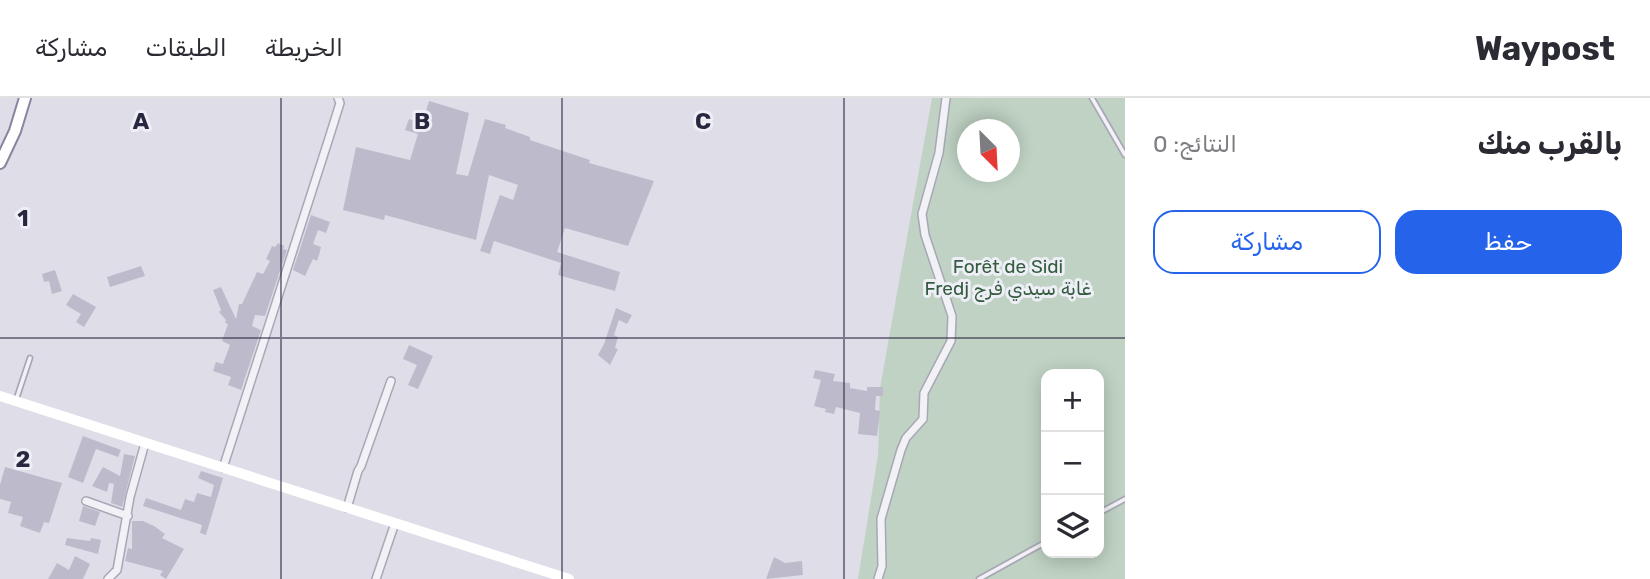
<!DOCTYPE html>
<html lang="ar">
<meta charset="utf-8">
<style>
body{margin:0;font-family:Rubik,"Noto Sans Arabic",sans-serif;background:#f7f7f7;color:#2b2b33;direction:rtl}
.controls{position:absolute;right:21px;bottom:21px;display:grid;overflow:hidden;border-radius:14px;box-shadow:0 4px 18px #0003}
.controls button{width:63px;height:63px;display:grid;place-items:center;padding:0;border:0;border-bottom:2px solid #e1e1e2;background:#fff;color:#2b2b33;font:35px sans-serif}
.compass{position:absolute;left:957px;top:21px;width:63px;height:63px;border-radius:50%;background:#fff;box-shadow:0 4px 18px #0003;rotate:156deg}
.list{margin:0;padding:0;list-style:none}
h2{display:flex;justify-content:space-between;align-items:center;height:91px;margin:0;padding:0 28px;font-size:30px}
h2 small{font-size:23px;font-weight:400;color:#7c7c81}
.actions{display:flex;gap:14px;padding:21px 28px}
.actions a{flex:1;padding:16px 0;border:2px solid #2563eb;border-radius:21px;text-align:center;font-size:24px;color:#2563eb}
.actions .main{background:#2563eb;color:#fff}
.icon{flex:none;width:38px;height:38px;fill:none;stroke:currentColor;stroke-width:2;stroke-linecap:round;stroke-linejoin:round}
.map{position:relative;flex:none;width:1125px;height:481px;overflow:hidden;direction:ltr}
header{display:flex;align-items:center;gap:42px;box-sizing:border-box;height:98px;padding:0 35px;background:#fff;border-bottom:2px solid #e1e1e2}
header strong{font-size:33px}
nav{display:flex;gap:38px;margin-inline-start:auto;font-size:24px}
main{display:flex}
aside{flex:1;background:#fff}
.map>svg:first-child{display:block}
.green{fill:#bfd2c3;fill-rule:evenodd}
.building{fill:#bdbbcb}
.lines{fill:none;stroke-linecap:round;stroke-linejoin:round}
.service-casing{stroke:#a8a7b5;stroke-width:7}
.minor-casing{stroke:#a8a7b5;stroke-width:10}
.trunk-casing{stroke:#87859f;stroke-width:14}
.service{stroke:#f2f1f6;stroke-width:3.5}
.minor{stroke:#f2f1f6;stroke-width:7}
.secondary{stroke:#fff;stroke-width:10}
.trunk{stroke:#fff;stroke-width:10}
.grid{fill:none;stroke:#29273f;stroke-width:2;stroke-opacity:0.55}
.labels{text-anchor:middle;stroke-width:6;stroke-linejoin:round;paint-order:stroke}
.park-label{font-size:19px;fill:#345c3f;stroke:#eeeef6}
.grid-label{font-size:23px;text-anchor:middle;font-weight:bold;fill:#29273f;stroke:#eeeef6;stroke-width:6;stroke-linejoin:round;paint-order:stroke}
</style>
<header>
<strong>Waypost</strong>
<nav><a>الخريطة</a><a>الطبقات</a><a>مشاركة</a></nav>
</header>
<main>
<aside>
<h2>بالقرب منك<small>النتائج: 0</small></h2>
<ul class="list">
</ul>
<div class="actions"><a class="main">حفظ</a><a>مشاركة</a></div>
</aside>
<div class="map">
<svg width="1125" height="481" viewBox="0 0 1125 481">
<rect width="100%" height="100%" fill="#dfdee8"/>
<path class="green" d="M932,0h193v481h-267l20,-124 2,-67zM968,32h42v42h-42zM1046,276h53v179h-53z"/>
<path class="building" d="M429,3l40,12 -13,61 12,2 17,-57 21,6 -1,3 25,9v3l60,20 -1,3 65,18 -26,65 -63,-18 -8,24 63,20 -5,19 -57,-16 3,-12 -67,-22 -4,13 -10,-3 20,-56 13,5 5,-15 -29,-10 -13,65 -76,-21 -15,-4 -1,5 -41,-10 13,-63 54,13 8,-26 -13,-4 4,-11 13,4z
M311,117l19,7 -4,11 -8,-3 -5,14 8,3 -2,8 -2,6 -4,-2 -8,17 -12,-6z
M278,145l6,3 -1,3 4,1 -22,66 -10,-1 -3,11 9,4 -20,60 -13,-5 3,-8 -18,-6 3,-9 7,2 7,-19 -8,-4 6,-17 -3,-1 1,-3 -7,-8 2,-2 -8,-20 8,-3 15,32 3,-15h3l15,-32 6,2 7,-13 -4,-2 6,-13 3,1z
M141,168l4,10 -35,11 -3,-10z
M55,172l7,21 -10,3 -3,-13 -5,1 -2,-8z
M73,196l23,13 -12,20 -8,-5 5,-8 -15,-9z
M616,210l16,7 -5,9 -8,-4 -5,15 4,2 -3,11 3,1 -8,16 -12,-10 6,-11z
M409,247l24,11 -15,33 -10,-4 9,-20 -14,-6z
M815,272l20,4 -2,7 17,2v5l17,3v-4h16v9h-7l-1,14 5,1 -3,25 -19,-2 2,-21 -24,-6 -2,7 -9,-2 1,-3 -12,-3 7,-26 -8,-2z
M83,338l38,14 -3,7 -22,-8 -13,34 -15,-6z
M124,356l11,2 -13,51 -11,-4 3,-19 -5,-1 -2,9 -15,-6 11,-19 17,9z
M5,369l57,16 -13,40 -5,-1 -4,11 -20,-7 3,-9 -15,-4 3,-11 -11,-3v-14z
M201,373l22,7 -17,57 -6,-2 2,-8 -59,-19 3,-8 35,12 4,-11 9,3 3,-9 14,4 3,-12 -16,-7z
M83,408l17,6 -5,14 -16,-5z
M132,423h11l11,5 11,8 -3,4 22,11 -18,30 -6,-4 3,-4 -38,-10 3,-13 4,1z
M67,440l23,3 1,-3 10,2 -3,14 -33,-9z
M75,458l15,8 -7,15h-35l9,-16 12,7z
M774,459l11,6 17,-2 1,14 -37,4z"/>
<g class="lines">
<defs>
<path id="service" d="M1092,0l33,57
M16,302l14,-42
M1099,415l26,-14
M979,481l67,-37"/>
<path id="minor" d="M223,370l107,-333 10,-32 -2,-5
M86,403l42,15
M347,410l11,-37 3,-5 30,-85
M108,481l9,-9 13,-73 15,-54
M376,481l19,-56
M878,481l4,-13 -1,-47 20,-69 5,-12 17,-19 1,-26 27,-52 1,-25 -27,-81 -3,-21 17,-61 7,-55"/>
<path id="trunk" d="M0,65l15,-32 10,-33"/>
</defs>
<use href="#service" class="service-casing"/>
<use href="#minor" class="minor-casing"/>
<use href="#trunk" class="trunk-casing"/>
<use href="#service" class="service"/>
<use href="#minor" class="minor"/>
<path class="secondary" d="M0,298l569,183"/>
<use href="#trunk" class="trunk"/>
</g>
<path class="grid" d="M281,0v481M562,0v481M844,0v481M0,240h1125"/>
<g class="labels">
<g class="park-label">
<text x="1008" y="175">Forêt de Sidi<tspan x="1008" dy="22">Fredj غابة سيدي فرج</tspan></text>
</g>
</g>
<g class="grid-label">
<text x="141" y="31">A</text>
<text x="422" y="31">B</text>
<text x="703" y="31">C</text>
<text x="23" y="128">1</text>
<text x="23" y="369">2</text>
</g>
</svg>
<div class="controls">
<button>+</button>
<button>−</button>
<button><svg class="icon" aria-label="layers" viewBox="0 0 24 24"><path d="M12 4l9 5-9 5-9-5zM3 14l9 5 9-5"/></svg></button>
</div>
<svg class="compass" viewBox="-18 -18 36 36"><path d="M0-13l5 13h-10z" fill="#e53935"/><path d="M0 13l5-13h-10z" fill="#7c7c81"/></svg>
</div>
</main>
